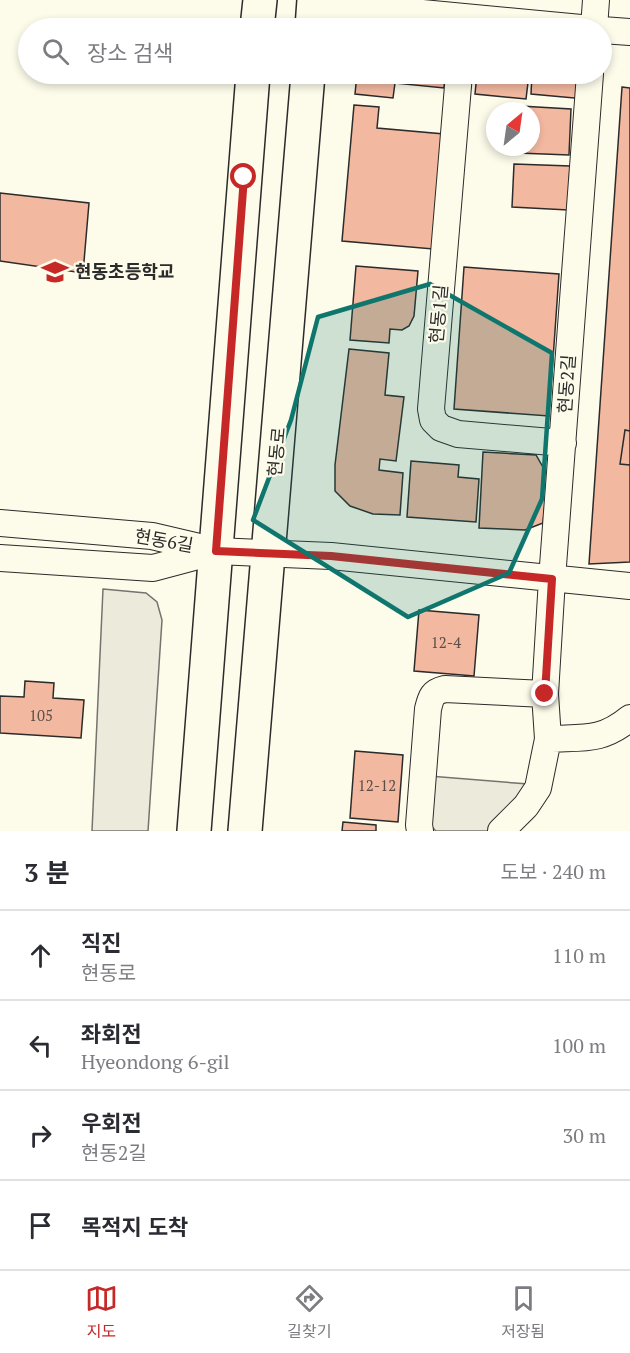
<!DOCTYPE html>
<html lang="ko">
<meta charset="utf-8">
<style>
body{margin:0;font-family:"PT Serif","Noto Sans KR",serif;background:#f2f2f3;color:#2b2b33}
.compass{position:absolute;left:486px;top:102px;width:54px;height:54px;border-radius:50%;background:#fff;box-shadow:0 3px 9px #0003;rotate:29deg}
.stop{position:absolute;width:18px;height:18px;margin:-14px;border:4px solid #c62828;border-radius:50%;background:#fff}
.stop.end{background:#c62828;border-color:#fff;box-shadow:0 2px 6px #0008}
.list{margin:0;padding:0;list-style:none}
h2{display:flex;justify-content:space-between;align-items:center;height:78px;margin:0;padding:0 24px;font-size:26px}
h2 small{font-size:20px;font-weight:400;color:#7c7c81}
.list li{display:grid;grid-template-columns:39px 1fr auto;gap:18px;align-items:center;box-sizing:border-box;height:90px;padding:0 24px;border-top:2px solid #e1e1e2}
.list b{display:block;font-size:22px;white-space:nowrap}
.list p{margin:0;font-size:20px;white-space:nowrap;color:#7c7c81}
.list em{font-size:20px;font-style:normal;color:#7c7c81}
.icon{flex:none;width:33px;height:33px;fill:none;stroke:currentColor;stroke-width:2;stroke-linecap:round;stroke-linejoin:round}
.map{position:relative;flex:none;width:630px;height:831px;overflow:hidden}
.search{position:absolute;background:#fff;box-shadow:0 3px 9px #0003;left:18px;right:18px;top:18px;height:66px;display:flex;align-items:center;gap:15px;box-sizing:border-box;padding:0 21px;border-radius:33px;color:#7c7c81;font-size:22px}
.sheet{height:438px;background:#fff}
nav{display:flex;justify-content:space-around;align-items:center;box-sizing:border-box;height:84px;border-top:2px solid #e1e1e2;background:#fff;font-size:16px;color:#7c7c81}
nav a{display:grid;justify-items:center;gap:3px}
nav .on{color:#c62828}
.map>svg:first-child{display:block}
.green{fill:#ecebdb;stroke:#74746e;stroke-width:1.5}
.parking{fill:#eceadb;stroke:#74746e;stroke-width:1.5}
.building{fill:#f2b8a0;stroke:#2b2b2b;stroke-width:1.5}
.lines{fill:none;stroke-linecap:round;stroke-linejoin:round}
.minor-casing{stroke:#2b2b2b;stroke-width:28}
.major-casing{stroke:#2b2b2b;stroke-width:36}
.minor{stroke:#fdfbea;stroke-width:26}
.major{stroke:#fdfbea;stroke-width:33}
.route{stroke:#c62828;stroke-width:8}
.marked{fill:#0f766e;fill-opacity:0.2;stroke:#0f766e;stroke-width:4.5;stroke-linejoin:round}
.labels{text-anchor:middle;stroke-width:4.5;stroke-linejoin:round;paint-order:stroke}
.number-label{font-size:15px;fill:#5d4e48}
.poi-label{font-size:18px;font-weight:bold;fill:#2b2b2b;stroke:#fdfbea;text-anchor:start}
.street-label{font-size:18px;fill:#2b2b2b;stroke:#fdfbea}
</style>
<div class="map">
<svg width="630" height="831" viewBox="0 0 630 831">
<rect width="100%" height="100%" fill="#fdfbea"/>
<path class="green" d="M103,589l43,4 11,9 5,18 -14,211h-56z"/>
<path class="parking" d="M429,776l99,8 -36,47h-56l-8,-8z"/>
<path class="building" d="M357,74h88l-1,14 -49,-5 -2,15 -38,-4z
M477,74h52l-3,25 -51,-5z
M532,74h55l-2,25 -54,-5z
M622,87l8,1v343l-5,-1 -5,34 10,1v97l-41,2z
M354,105l25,2 -2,21 67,6 -11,115 -91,-8z
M520,106l51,3 -2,46 -51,-2v-6h13v-36h-11z
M514,164l56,2 -2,44 -56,-3z
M0,193l89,10 -6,70 -83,-12z
M356,266l62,5 -4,45 -5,10 -7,4 -12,-1 -1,14 -39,-3z
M464,267l95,7 -10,142 -95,-7z
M349,349l40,4 -4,42 19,2 -8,64 -16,-2 -1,11 24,3 -3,42 -27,-1 -23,-8 -15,-15v-26z
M625,430l5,1v34l-10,-1z
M483,452l53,3 12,21 -5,47 -18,7 -46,-2z
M411,461l48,4 -1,12 21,2 -3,43 -69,-5z
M419,610l60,5 -5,61 -60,-5z
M25,681l29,2 -1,15 31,2 -3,38 -81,-5v-37l24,1z
M355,751l48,4 -5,67 -48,-4z
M343,822l33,3v6h-34z"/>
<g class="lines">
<defs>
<path id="minor" d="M313,7l25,-2 243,23
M594,28l2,-28
M602,30l28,2
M459,74l-28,335 2,11 8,8 17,6 105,9
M0,523l152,13 64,15 115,5 299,30
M0,558l153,10 60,-16
M548,739c35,-2 53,3 82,-21
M420,831l-1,-6 9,-116c3,-12 4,-17 17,-20l100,5
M501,831l25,-25 12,-18 10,-49 -3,-45 7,-115 38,-505"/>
<path id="major" d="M257,28l3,-28
M312,28l2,-28
M194,831l59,-757
M245,831l63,-757"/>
</defs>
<use href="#minor" class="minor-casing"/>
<use href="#major" class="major-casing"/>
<use href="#minor" class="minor"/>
<use href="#major" class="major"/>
</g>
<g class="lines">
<path class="route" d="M244,177l-28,374 115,5 221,23 -7,115"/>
</g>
<path class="marked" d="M430,284l122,69 -10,146 -33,74 -101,44 -155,-97 38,-100 27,-103z"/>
<defs>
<symbol id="school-bare" viewBox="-9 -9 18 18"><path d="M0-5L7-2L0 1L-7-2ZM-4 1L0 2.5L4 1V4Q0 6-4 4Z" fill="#c62828" stroke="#fdfbea" stroke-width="2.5" paint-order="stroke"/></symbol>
</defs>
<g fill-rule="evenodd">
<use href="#school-bare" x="36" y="253" width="38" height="38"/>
</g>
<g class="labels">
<g class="number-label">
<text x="446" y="648">12-4</text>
<text x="41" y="721">105</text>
<text x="377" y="791">12-12</text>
</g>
<g class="poi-label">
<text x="75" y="278">현동초등학교</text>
</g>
<g class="street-label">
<text transform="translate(439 314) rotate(-85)" y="6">현동1길</text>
<text transform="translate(567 384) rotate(-86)" y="6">현동2길</text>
<text transform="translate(277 452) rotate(-85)" y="6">현동로</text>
<text transform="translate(164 541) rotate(10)" y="6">현동6길</text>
</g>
</g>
</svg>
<svg class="compass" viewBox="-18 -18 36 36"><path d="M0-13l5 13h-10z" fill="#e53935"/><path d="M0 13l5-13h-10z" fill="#7c7c81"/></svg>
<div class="stop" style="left:244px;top:177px"></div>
<div class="stop end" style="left:545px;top:694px"></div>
<div class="search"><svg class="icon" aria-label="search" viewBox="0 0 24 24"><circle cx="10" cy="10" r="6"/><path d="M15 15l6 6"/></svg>장소 검색</div>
</div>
<section class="sheet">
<h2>3 분<small>도보 · 240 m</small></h2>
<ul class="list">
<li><svg class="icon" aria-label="ahead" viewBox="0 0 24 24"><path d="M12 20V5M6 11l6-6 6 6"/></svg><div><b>직진</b><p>현동로</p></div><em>110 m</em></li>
<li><svg class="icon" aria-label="left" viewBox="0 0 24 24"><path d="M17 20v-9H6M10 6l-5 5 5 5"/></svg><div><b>좌회전</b><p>Hyeondong 6-gil</p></div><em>100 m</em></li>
<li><svg class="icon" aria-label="right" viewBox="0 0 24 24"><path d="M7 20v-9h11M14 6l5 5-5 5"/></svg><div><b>우회전</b><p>현동2길</p></div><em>30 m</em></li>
<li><svg class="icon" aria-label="arrive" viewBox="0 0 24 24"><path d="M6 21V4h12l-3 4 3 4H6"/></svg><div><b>목적지 도착</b></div></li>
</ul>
</section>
<nav>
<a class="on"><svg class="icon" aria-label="map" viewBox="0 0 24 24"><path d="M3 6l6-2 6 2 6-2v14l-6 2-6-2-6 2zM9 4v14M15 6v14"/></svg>지도</a>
<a><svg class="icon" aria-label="directions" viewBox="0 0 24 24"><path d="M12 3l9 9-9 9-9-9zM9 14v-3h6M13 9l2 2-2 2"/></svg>길찾기</a>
<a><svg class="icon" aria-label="saved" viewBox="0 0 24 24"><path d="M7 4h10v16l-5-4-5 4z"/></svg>저장됨</a>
</nav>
